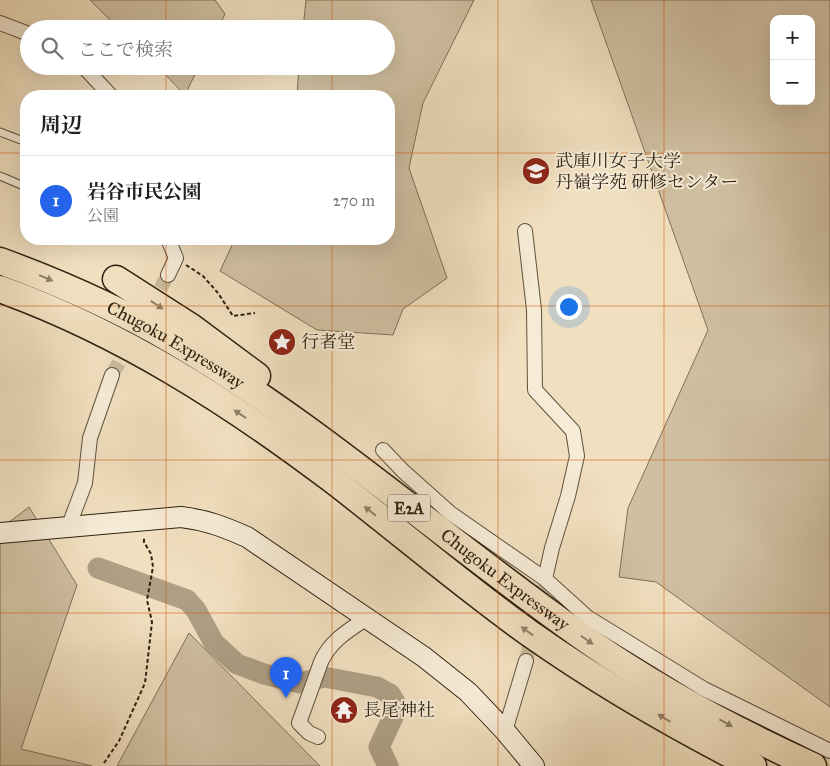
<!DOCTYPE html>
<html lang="ja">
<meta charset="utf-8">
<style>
body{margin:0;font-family:"IM FELL Great Primer","Noto Serif JP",serif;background:#f6f6f6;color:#202124}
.controls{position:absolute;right:15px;top:15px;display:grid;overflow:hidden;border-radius:10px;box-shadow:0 5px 20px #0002}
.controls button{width:45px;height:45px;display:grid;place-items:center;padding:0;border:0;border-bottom:1px solid #e0e0e0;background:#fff;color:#202124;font:25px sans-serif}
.you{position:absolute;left:568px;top:306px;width:18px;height:18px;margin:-12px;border:4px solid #fff;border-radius:50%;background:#1a73e8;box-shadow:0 0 0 8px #1a73e833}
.badge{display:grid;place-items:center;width:32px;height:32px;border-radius:50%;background:#2563eb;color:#fff;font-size:16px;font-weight:700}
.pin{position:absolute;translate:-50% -41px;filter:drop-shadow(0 1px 2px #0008)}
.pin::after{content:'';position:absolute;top:26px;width:18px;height:15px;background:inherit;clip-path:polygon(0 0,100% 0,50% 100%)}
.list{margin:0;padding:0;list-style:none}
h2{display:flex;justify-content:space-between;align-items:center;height:65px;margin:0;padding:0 20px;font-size:21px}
h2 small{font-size:16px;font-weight:400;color:#757577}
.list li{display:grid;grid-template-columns:32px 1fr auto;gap:15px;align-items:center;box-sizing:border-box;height:90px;padding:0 20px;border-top:1px solid #e0e0e0}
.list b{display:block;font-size:19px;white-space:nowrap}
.list p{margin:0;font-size:16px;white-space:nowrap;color:#757577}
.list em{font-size:16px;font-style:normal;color:#757577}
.icon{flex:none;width:28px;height:28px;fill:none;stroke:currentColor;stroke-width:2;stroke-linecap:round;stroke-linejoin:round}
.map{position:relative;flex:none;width:830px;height:766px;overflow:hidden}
.search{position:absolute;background:#fff;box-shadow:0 5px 20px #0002;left:20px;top:20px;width:375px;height:55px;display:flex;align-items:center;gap:12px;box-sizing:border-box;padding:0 18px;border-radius:28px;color:#757577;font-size:19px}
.panel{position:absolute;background:#fff;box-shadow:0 5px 20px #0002;left:20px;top:90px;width:375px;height:155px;border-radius:20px}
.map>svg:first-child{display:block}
.green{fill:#d0c0a2;stroke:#7e715a;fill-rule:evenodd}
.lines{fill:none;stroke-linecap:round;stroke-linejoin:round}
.river{stroke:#ae9f85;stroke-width:21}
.street-tunnel{stroke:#caba9d;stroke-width:14;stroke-dasharray:14 7;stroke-linecap:butt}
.lane-casing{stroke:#5e523e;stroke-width:9}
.street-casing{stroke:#5e523e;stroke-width:16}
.secondary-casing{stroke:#2d2212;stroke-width:22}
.highway-casing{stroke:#2d2212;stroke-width:29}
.path{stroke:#2d2212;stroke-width:2;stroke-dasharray:4 2.5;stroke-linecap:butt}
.lane{stroke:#f6ebd6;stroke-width:7}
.street{stroke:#f6ebd6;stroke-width:14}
.secondary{stroke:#f6ebd6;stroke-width:20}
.highway{stroke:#f1e0c0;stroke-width:26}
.oneway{fill:#8f8169}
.grid{fill:none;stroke:#d5540d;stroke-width:1;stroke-opacity:0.55}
.labels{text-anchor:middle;stroke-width:4;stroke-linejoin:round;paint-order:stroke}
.shield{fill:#f6ebd6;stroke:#695e4d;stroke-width:1}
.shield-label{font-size:16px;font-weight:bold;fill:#2d2212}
.poi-label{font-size:18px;fill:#2d2212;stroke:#f6ebd6;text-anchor:start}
.street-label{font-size:18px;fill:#2d2212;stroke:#f6ebd6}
</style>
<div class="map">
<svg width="830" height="766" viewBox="0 0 830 766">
<rect width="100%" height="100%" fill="#f1e0c0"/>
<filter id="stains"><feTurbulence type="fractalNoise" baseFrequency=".004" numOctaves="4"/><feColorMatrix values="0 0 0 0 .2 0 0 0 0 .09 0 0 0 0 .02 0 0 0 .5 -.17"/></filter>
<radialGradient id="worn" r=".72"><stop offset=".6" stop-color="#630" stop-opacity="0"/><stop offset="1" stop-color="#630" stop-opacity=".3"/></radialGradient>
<path class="green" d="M90,0h125l10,14 -7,15h-99z
M306,0h168l-51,103 -14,65 38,110 -44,31 -10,26 -76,-5 -97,-59 15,-32h154v-143h-92l2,-30h87v-37h-83z
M591,0h239v707l-174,-125 -37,-5 9,-69 80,-178zM774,19h37v82h-37z
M157,66h42l-14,29z
M29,507l48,78 -56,164 71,17h-92v-237z
M189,633l131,133h-203z"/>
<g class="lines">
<path class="river" d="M98,568l89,32 9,10 18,33 23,21 27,10 36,9 24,-6 53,10 13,7 6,10 -2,11 -15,32 9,19"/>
<path class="street-tunnel" d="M150,307l18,-32
M112,375l18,-32
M526,661l19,-82"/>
<defs>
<path id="lane" d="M0,132l26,10
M0,176l26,11"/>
<path id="street" d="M0,23l29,11
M83,66l28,30
M525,231l9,79 1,80 38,41 4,25 -9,40 -16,52 -7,31
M168,275l8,-17 -8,-19
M383,450l20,21 47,42 95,66 42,38 117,72 126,62
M68,528l17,-45 5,-45 22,-63
M505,731l21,-70
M318,737l-9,-4 -10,-10 22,-61c9,-21 28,-32 46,-44"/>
<path id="secondary" d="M0,533l181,-16c26,3 43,10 66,20l177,120 44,35 37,39 29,35"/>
<g id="highway">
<path id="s1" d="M0,261c60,22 119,48 175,81 147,86 275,203 415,300 69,48 146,89 223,124"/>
<path d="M116,279l75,48 66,49"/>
<path d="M0,289c122,44 231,114 334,192 65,50 128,104 195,152 71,50 147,94 224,133"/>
</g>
</defs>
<use href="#lane" class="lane-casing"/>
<use href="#street" class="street-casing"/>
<use href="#secondary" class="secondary-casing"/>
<use href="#highway" class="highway-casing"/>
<path class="path" d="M186,265l17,11 15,17 15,23 22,-3
M104,763l15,-22 26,-58 7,-61 -5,-22 6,-33 -2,-13 -7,-12v-5"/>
<use href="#lane" class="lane"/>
<use href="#street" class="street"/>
<use href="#secondary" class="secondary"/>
<use href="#highway" class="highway"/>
</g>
<defs><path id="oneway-solid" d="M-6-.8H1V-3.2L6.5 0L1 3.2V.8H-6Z" transform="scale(1.25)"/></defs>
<g class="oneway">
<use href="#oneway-solid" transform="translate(46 278) rotate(23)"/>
<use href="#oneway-solid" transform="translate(157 305) rotate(33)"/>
<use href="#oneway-solid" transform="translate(240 414) rotate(-146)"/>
<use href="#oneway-solid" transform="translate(370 511) rotate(-142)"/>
<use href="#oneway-solid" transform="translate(527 631) rotate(-144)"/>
<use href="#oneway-solid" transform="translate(587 640) rotate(35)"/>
<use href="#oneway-solid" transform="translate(664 718) rotate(-149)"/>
<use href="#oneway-solid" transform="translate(726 723) rotate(29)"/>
</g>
<path class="grid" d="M166,0v29M332,0v29M498,0v766M664,0v766M166,66v30M332,66v30M0,153h26M389,153h441M166,239v527M332,239v527M0,306h830M0,460h830M0,613h830"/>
<defs>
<symbol id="university-disc" viewBox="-11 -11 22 22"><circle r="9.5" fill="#8f2418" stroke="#f6ebd6"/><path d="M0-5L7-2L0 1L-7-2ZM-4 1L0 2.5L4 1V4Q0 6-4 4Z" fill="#fff"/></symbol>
<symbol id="sight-disc" viewBox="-11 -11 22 22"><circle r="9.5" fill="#8f2418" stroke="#f6ebd6"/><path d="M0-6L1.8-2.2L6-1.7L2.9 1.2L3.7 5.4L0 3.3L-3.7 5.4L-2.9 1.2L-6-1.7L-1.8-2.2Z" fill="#fff"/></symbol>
<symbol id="temple-disc" viewBox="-11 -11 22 22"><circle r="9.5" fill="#8f2418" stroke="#f6ebd6"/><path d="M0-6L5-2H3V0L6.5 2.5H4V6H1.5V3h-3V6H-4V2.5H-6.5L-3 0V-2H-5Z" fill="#fff"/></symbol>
</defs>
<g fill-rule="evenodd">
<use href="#university-disc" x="520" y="155" width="32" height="32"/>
<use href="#sight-disc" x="266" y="326" width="32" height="32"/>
<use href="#temple-disc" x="328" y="694" width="32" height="32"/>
</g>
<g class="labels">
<rect class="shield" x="388" y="494.5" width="42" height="27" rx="4"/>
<g class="shield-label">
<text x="409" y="514">E2A</text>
</g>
<g class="poi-label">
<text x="555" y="167">武庫川女子大学<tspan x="555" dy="21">丹嶺学苑 研修センター</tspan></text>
<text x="301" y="348">行者堂</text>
<text x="363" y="716">長尾神社</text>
</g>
<g class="street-label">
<text dy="6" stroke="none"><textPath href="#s1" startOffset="195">Chugoku Expressway</textPath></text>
<text dy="6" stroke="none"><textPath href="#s1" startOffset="600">Chugoku Expressway</textPath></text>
</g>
</g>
<rect width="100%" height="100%" filter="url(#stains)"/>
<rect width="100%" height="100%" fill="url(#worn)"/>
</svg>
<div class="controls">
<button>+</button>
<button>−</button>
</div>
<div class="you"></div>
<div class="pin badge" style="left:286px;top:698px">1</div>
<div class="search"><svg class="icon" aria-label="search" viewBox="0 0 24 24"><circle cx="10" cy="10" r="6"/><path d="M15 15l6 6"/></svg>ここで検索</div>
<section class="panel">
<h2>周辺<small></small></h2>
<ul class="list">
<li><span class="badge">1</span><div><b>岩谷市民公園</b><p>公園</p></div><em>270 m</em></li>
</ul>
</section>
</div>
